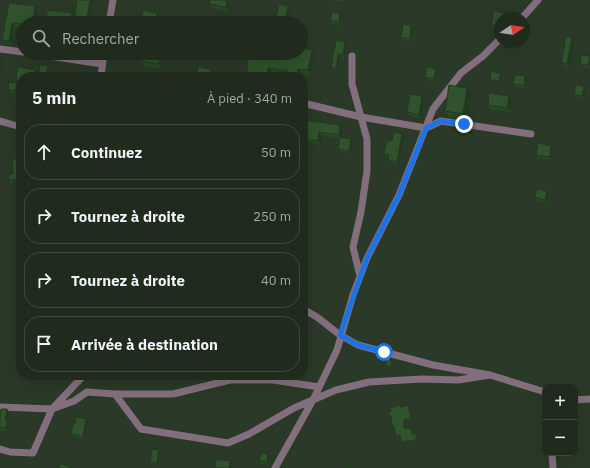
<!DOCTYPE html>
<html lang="fr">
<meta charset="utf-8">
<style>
body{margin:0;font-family:"IBM Plex Sans",sans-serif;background:#283327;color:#f1f3f6}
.controls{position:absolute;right:12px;bottom:12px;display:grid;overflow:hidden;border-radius:8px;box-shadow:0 4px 16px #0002}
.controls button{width:36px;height:36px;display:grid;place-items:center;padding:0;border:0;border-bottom:1px solid #3d473c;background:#202b1e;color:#f1f3f6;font:20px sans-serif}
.compass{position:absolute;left:494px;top:12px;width:36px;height:36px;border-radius:50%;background:#202b1e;box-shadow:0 4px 16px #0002;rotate:78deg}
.stop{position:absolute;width:12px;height:12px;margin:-9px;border:3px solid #1a73e8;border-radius:50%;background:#fff}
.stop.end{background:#1a73e8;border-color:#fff;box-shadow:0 1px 4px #0008}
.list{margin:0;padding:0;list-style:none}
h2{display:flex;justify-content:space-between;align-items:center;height:52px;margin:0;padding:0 16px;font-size:17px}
h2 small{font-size:13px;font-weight:400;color:#a2a7a4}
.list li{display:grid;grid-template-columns:26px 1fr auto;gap:12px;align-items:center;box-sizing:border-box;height:56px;margin:0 8px 8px;padding:0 8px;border:1px solid #3d473c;border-radius:16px}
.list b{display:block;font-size:15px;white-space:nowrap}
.list em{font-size:13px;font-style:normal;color:#a2a7a4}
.icon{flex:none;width:22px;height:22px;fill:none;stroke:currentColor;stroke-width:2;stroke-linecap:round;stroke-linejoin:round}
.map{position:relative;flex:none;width:590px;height:468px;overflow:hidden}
.search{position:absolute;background:#202b1e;box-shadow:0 4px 16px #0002;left:16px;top:16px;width:292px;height:44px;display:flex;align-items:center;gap:10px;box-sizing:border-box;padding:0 14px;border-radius:22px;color:#a2a7a4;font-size:15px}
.panel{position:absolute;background:#202b1e;box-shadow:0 4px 16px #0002;left:16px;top:72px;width:292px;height:308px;border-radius:16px}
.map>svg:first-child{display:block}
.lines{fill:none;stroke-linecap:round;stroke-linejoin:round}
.street{stroke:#826e7c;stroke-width:7}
.wall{fill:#294726}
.shaded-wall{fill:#22391f}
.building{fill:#30522c;stroke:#22391f}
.route{stroke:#1a73e8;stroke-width:5}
</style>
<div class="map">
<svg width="590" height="468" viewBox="0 0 590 468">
<rect width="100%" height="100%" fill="#2a3928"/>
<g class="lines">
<path class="street" d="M522,18l16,-18
M109,23l4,-23
M0,49l23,3
M30,53l72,11
M352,56v28l15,55v32l-6,41 -8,35 7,29
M101,77l3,-24
M303,103l58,14 65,11 15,-7 90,13
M0,121l21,6
M303,309l14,8 23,18 18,10 75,20 57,10 55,17
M115,394l26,35 87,14 21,-9 45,-26 42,-18 33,-8 53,-3 36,1 32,-5
M575,400l15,-1
M0,407l52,2 32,-34
M0,449l10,3 23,1 19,-44 22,-8 13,-9 28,2h58l57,-14h43l46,7
M552,453l1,15
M275,468l38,-68 24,-50 16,-55 14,-37 32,-63 34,-86 28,-36 22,-17 17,-17"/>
</g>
<path class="wall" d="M77,0h17l-5,22 -12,-2 -2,-4z
M330,0h14v2z
M9,3l29,7 -2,13h-13v4l-9,-1 -3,18 -6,-1 -3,-3z
M209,4l21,1 -1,7 -17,-4z
M288,6l2,3 -3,13 -9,-2 -2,-3z
M494,11l11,2 2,3v2h-7v11l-7,-1 -2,-3z
M342,16l-1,9 -8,-1 -3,-3z
M411,25l2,3 -1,13h-9l-2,-3z
M303,33l3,5 -2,11 8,1 3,5 -4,20 -9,-2 -1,4h-15v-2l-14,-3 -26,5 44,-19z
M345,42l2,3 -2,13 -5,-1 -2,14 -5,-1 -2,-3z
M575,42l-4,26 -7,-1 -3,-4z
M143,53h60l-1,7 -37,-7 -2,16 -19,-3 -3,-5z
M590,57v11l-8,-1 -2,-3z
M18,67l17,3 3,4v3h-17v8h-2l-3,-5z
M50,69l-1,8 -8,-1 -2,-3z
M211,69l2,3v5l-14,-1 -2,-3z
M436,69l2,3 -2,10 -8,-2 -3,-3z
M501,74l1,1 -2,8 -9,-2 -1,-1z
M525,76l2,3 -1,9 -10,-1 -3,-3z
M19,86l-2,8 -7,-1 -2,-3z
M584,86l2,3 -2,10 -8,-1 -2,-3z
M472,94l-4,26 -19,-3 -4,-6z
M422,96l2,3 -3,19 -13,-3 -1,-3z
M509,96l3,4 -1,12 -20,-2 -3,-5z
M303,120l37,5 3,4 -1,8 9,2 2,3 -2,12 -10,-2 -3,-3 2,-10 -18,-3 -1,9 -18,-4z
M404,136l-5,29 -9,-2 -2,-3 1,-2 -3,-1 -2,-3 8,-13z
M551,146l2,3 -1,11 -14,-2 -2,-3z
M18,160l2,2 1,11v12h-4l-2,-3 -4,1 -2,-3 4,-6z
M547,191l2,3 -2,9 -10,-2 -2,-4z
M392,359l1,8 -6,1 -1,-2z
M400,405l1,2h8l3,13 -7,1v7h6l1,2 1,3 4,2v7l-15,1 -1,-1 -1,-5 -3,1 -1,-2 -2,-9 -1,1 -1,-2 -1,-8h-1l-1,-2 2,-5z
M9,412l-1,9 1,2 -1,8 -8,-1v-13z
M88,422l-3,17 -11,-2 -3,-3 4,-11z
M160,452l-2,13 -7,-1 -1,-2z
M270,457l-1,8 -8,-1 -2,-3z"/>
<path class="shaded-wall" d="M90,0h4l-5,22 -2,-4z
M227,1l3,4 -1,7 -3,-5z
M35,6l3,4 -2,13h-3z
M288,6l2,3 -3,13 -2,-3z
M72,13l3,4 -1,6h-3z
M157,13l4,5 -1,5h-5z
M340,13l2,3 -1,9 -2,-3z
M505,13l2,3v2h-3z
M12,23l2,3 -3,18 -2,-3z
M411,25l2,3 -1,13 -2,-3z
M303,33l3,5 -3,15 -2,-4v-7z
M572,37l3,5 -4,26 -4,-4z
M345,42l2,3 -2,13 -2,-3z
M312,50l3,5 -4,20 -3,-5z
M161,53h4l-2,16 -4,-5z
M199,53h4l-1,7 -3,-5z
M338,54l2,3 -2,14 -2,-3z
M590,56v11l-2,-2z
M1,57l3,4 -2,10 -2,-3z
M48,66l2,3 -2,8 -2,-3z
M268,68l4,4 -1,5h-4z
M211,69l2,3v5l-3,-2z
M298,69l4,4 -1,4h-5z
M436,69l2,3 -2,10 -2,-3z
M35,70l3,4v3h-4z
M501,74l1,1 -2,8 -1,-2z
M525,76l2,3 -1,9 -2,-3z
M17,83l2,3 -2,8 -2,-3z
M584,86l2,3 -2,10 -2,-3z
M467,88l5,6 -4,26 -5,-6z
M422,96l2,3 -3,19 -2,-3z
M509,96l3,4 -1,12 -4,-4z
M340,125l3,4 -1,10 -3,-4z
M319,132l3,4 -1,9 -3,-4z
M402,134l2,2 -5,29 -2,-3z
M351,139l2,3 -2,12 -2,-3z
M551,146l2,3 -1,11 -2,-3z
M18,160l2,2 1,13 -1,-2z
M547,191l2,3 -2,9 -2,-3z
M408,405l1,2 3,13 -1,-2z
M7,409l2,3 -1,9 1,2 -1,8 -2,-3 -1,-8z
M86,419l2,3 -3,17 -2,-3z
M404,420l1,1 1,9 -2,-2z
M416,433l1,2v7l-1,-2z
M159,450l1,2 -2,13 -1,-2z
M268,454l2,3 -1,8 -2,-3z
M230,461l2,3v4h-3z"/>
<path class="building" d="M77,0h13l-3,18 -12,-2z
M210,0h13l4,1 -1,6 -17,-3z
M9,3l26,3 -2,17h-10v1l-11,-1 -3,18 -7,-1z
M279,4l9,2 -3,13 -9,-2z
M47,10l25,3 -1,10h-25z
M143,10l14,3 -2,10h-15z
M494,11l11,2 -1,5h-4v8l-9,-1z
M332,12l8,1 -1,9 -9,-1z
M403,24l8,1 -1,13h-9z
M301,33h2l-2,9z
M566,36l6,1 -5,27 -6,-1z
M336,40l9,2 -2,13 -5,-1 -2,14 -5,-1z
M301,48l11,2 -4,20 -10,-1 -2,8 -10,-1 1,-5 -19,-3 -1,9h-21l3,-24h11l30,5v-5h11z
M143,53h18l-2,11 -18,-3z
M187,53h12v2z
M581,55l9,1 -2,9 -8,-1z
M40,65l8,1 -2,8 -7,-1z
M18,67l17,3 -1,7h-13v4l-5,-1z
M198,67l13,2 -1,6 -13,-2z
M427,67l9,2 -2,10 -9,-2z
M491,71l10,3 -2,7 -9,-1z
M515,75l10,1 -1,9 -11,-1z
M9,82l8,1 -2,8 -7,-1z
M449,85l18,3 -4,26 -18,-3z
M576,85l8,1 -2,10 -8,-1z
M489,93l20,3 -2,12 -19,-3z
M410,94l12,2 -3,19 -12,-3z
M303,120l37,5 -1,10 -20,-3 -1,9 -15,-3z
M393,132l9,2 -5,28 -9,-2 1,-5 -5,-1 3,-13h5z
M340,137l11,2 -2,12 -11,-2z
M538,143l13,3 -1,11 -14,-2z
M12,159h5l1,1 2,13h1v9l-6,1v-4l-6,1 -1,-5 5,-1z
M537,189l10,2 -2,9 -10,-3z
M391,358l1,8h-6v-7z
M400,405v2l8,-2 3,13 -7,2v8h7l1,6 4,-1v7l-15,2 -1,-7 -4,1 -2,-10h-2l-1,-10h-2l-1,-4 3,-1 -1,-3z
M1,409h6l-2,11h2l-1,8 -6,-1v-10z
M76,417l10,2 -3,17 -12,-2 2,-11h2z
M152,449l7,1 -2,13 -7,-1z
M261,453l7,1 -1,8 -8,-1z
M216,459l14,2 -1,7h-14z
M60,464l9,2v2h-10z
M347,466l11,2h-11z"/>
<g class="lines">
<path class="route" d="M384,352l-26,-7 -18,-10 27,-77 32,-63 27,-67 15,-7 23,3"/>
</g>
</svg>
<div class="controls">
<button>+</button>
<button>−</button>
</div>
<svg class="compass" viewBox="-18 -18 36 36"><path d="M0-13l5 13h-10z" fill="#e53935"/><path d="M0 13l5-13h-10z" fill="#a2a7a4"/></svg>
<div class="stop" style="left:384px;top:352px"></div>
<div class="stop end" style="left:464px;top:124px"></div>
<div class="search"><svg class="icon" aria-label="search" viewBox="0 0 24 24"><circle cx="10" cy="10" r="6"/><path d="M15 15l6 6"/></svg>Rechercher</div>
<section class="panel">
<h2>5 min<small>À pied · 340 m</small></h2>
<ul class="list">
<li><svg class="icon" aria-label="ahead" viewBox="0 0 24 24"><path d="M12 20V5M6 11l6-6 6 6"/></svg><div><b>Continuez</b></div><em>50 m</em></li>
<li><svg class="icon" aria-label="right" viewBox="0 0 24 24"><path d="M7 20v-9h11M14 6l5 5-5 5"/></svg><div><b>Tournez à droite</b></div><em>250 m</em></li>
<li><svg class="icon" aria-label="right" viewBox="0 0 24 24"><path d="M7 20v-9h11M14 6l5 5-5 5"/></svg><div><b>Tournez à droite</b></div><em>40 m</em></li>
<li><svg class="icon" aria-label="arrive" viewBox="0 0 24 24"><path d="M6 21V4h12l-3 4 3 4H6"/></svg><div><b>Arrivée à destination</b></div></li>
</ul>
</section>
</div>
